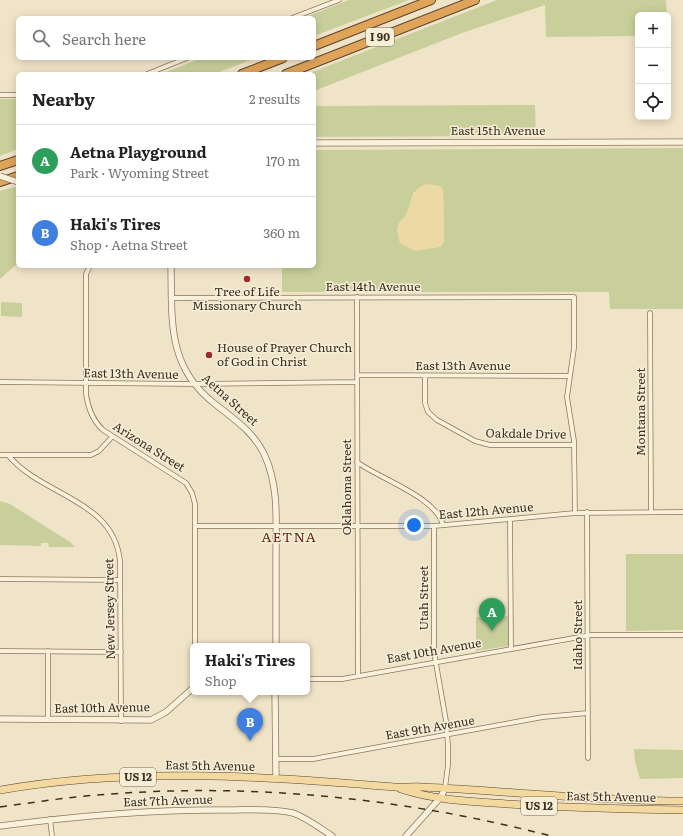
<!DOCTYPE html>
<meta charset="utf-8">
<style>
body{margin:0;font-family:Literata,serif;background:#f2f2f2;color:#222}
.controls{position:absolute;right:12px;top:12px;display:grid;overflow:hidden;border-radius:6px;box-shadow:0 2px 10px #0003}
.controls button{width:36px;height:36px;display:grid;place-items:center;padding:0;border:0;border-bottom:1px solid #e0e0e0;background:#fff;color:#222;font:20px sans-serif}
.you{position:absolute;left:414px;top:525px;width:14px;height:14px;margin:-10px;border:3px solid #fff;border-radius:50%;background:#1a73e8;box-shadow:0 0 0 6px #1a73e833}
.badge{display:grid;place-items:center;width:26px;height:26px;border-radius:50%;background:#9e2a2b;color:#fff;font-size:13px;font-weight:700}
.pin{position:absolute;translate:-50% -33px;filter:drop-shadow(0 1px 2px #0008)}
.pin::after{content:'';position:absolute;top:21px;width:14px;height:12px;background:inherit;clip-path:polygon(0 0,100% 0,50% 100%)}
.popup{position:absolute;left:190px;top:643px;width:120px;height:52px;box-sizing:border-box;display:grid;place-content:center;border-radius:6px;background:#fff;filter:drop-shadow(0 1px 3px #0005);font-size:13px;white-space:nowrap;color:#767676}
.popup b{font-size:15px;color:#222}
.popup::after{content:'';position:absolute;left:50%;top:100%;margin-left:-8px;border:8px solid transparent;border-top-color:#fff}
.list{margin:0;padding:0;list-style:none}
h2{display:flex;justify-content:space-between;align-items:center;height:52px;margin:0;padding:0 16px;font-size:17px}
h2 small{font-size:13px;font-weight:400;color:#767676}
.list li{display:grid;grid-template-columns:26px 1fr auto;gap:12px;align-items:center;box-sizing:border-box;height:72px;padding:0 16px;border-top:1px solid #e0e0e0}
.list b{display:block;font-size:15px;white-space:nowrap}
.list p{margin:0;font-size:13px;white-space:nowrap;color:#767676}
.list em{font-size:13px;font-style:normal;color:#767676}
.icon{flex:none;width:22px;height:22px;fill:none;stroke:currentColor;stroke-width:2;stroke-linecap:round;stroke-linejoin:round}
.map{position:relative;flex:none;width:683px;height:836px;overflow:hidden}
.search{position:absolute;background:#fff;box-shadow:0 2px 10px #0003;left:16px;top:16px;width:300px;height:44px;display:flex;align-items:center;gap:10px;box-sizing:border-box;padding:0 14px;border-radius:6px;color:#767676;font-size:15px}
.panel{position:absolute;background:#fff;box-shadow:0 2px 10px #0003;left:16px;top:72px;width:300px;height:196px;border-radius:6px}
.map>svg:first-child{display:block}
.green{fill:#c9cf9b;fill-rule:evenodd}
.sand{fill:#ecd9a5}
.lines{fill:none;stroke-linecap:round;stroke-linejoin:round}
.minor-casing{stroke:#8d765c;stroke-width:5.5}
.tertiary-casing{stroke:#8d765c;stroke-width:7}
.primary-casing{stroke:#5b4430;stroke-width:8}
.motorway-casing{stroke:#5b4430;stroke-width:10}
.minor{stroke:#faf1dc;stroke-width:4}
.tertiary{stroke:#faf1dc;stroke-width:5.5}
.primary{stroke:#f3d9a0;stroke-width:7}
.motorway{stroke:#e0a458;stroke-width:8}
.rail{stroke:#3d2e20;stroke-width:1.5;stroke-dasharray:7 7;stroke-linecap:butt}
.tertiary-bridge-casing{stroke:#8d765c;stroke-width:7;stroke-linecap:butt}
.tertiary-bridge{stroke:#faf1dc;stroke-width:5.5}
.poi-dot{fill:#9e2a2b;stroke:#f7eed8;stroke-width:1.5}
.labels{text-anchor:middle;stroke-width:3;stroke-linejoin:round;paint-order:stroke}
.shield{fill:#f7eed8;stroke:#756857;stroke-width:1}
.shield-label{font-size:11px;font-weight:bold;fill:#3d2e20}
.street-label{font-size:12px;fill:#3d2e20;stroke:#f7eed8}
.poi-label{font-size:12px;fill:#3d2e20;stroke:#f7eed8}
.quarter-label{font-size:14px;letter-spacing:1px;fill:#6b2e1e;stroke:#f7eed8}
</style>
<div class="map">
<svg width="683" height="836" viewBox="0 0 683 836">
<rect width="100%" height="100%" fill="#f0e4c8"/>
<path class="green" d="M349,0h60l-95,36v-18h-11z
M497,0h169l1,15h-29v21l-92,1 -1,-32 -83,28 -148,58v-17h-7z
M202,58h54l-42,16h-53z
M0,99h18v50l-18,7z
M535,105l1,31 -222,1v-31z
M683,148v161h-73l-1,-17h-327v-26h32v-116zM443,189l1,53 -4,5 -43,-15 2,-9 7,-7 8,-24z
M14,187l4,1v75l-18,16v-88z
M1,302l21,1v14l-21,-1z
M0,501l10,3 60,38 5,5h-26l-1,-4h-7v3l-41,-1z
M626,554h57v76l-57,1z
M509,616v30l-33,5v-34z
M634,749l49,1v28l-43,1 -5,-18z"/>
<path class="sand" d="M426,184l14,2 3,3 1,53 -4,5 -25,4 -15,-8c-2,-6 -3,-12 -1,-19 1,-4 5,-6 7,-10 6,-12 5,-25 20,-30z"/>
<g class="lines">
<defs>
<path id="minor" d="M292,18l47,-18
M147,74l40,-16
M0,95h18
M90,266l-4,8v120c2,14 6,26 17,36l83,53 6,10 3,11v142
M357,297l1,379
M172,298l402,-1v51l-7,49 7,44 1,72
M650,313l1,199
M357,375l212,1
M425,376v27l3,9 9,8 38,21 15,4h84
M0,382l194,2 163,-2
M0,455h91l8,-4 13,-14
M8,455c33,41 106,44 112,106l1,160
M357,462c23,17 79,35 86,63
M587,512l1,246
M510,519l1,130
M195,526h239l141,-13 108,-1
M434,526v126l12,69 2,25v19l-3,23
M0,579l120,1
M0,651l121,1
M307,679h35l249,-44h92
M48,720v-69
M276,759h37l230,-42 45,-4
M50,819l2,17"/>
<path id="tertiary" d="M314,143l369,-1
M171,266c1,55 -4,101 44,138 20,16 39,28 50,52 14,31 11,66 11,99 0,30 0,61 0,91
M275,692l1,86
M0,719l151,1 15,-8 27,-24
M0,826c76,-10 153,-17 229,-16 20,0 44,-2 64,3 14,5 27,15 39,23
M406,836l34,-38 5,-9"/>
<path id="primary" d="M401,789c30,10 62,12 93,14 63,5 126,6 189,7
M0,790c130,-23 264,-14 395,-3 9,1 18,-1 27,0 87,4 174,14 261,14"/>
<path id="motorway" d="M314,46l117,-46
M242,74l41,-16
M286,74l189,-74
M0,166l18,-6
M0,182l18,-6"/>
</defs>
<use href="#minor" class="minor-casing"/>
<use href="#tertiary" class="tertiary-casing"/>
<use href="#primary" class="primary-casing"/>
<use href="#motorway" class="motorway-casing"/>
<use href="#minor" class="minor"/>
<use href="#tertiary" class="tertiary"/>
<use href="#primary" class="primary"/>
<use href="#motorway" class="motorway"/>
<path class="rail" d="M0,807c37,-5 74,-11 111,-13 147,-11 297,5 440,42"/>
<defs>
<path id="tertiary-bridge" d="M0,176l18,6"/>
</defs>
<use href="#tertiary-bridge" class="tertiary-bridge-casing"/>
<use href="#tertiary-bridge" class="tertiary-bridge"/>
</g>
<g class="poi-dot">
<circle cx="247" cy="279" r="4"/>
<circle cx="209" cy="355" r="4"/>
</g>
<g class="labels">
<g class="shield">
<rect x="366" y="28" width="28" height="18" rx="3"/>
<rect x="120" y="768" width="36" height="18" rx="3"/>
<rect x="521" y="797" width="36" height="18" rx="3"/>
</g>
<g class="shield-label">
<text x="380" y="41">I 90</text>
<text x="138" y="781">US 12</text>
<text x="539" y="810">US 12</text>
</g>
<g class="street-label">
<text x="498" y="135">East 15th Avenue</text>
<text x="373" y="291">East 14th Avenue</text>
<text x="463" y="370">East 13th Avenue</text>
<text transform="translate(131 374) rotate(1)" y="4">East 13th Avenue</text>
<text transform="translate(230 400) rotate(42)" y="4">Aetna Street</text>
<text transform="translate(641 412) rotate(-90)" y="4">Montana Street</text>
<text transform="translate(526 434) rotate(1)" y="4">Oakdale Drive</text>
<text transform="translate(149 447) rotate(32)" y="4">Arizona Street</text>
<text transform="translate(347 487) rotate(-90)" y="4">Oklahoma Street</text>
<text transform="translate(486 511) rotate(-5)" y="4">East 12th Avenue</text>
<text transform="translate(424 598) rotate(-90)" y="4">Utah Street</text>
<text transform="translate(110 609) rotate(-91)" y="4">New Jersey Street</text>
<text transform="translate(578 635) rotate(-90)" y="4">Idaho Street</text>
<text transform="translate(434 651) rotate(-10)" y="4">East 10th Avenue</text>
<text transform="translate(102 708) rotate(-1)" y="4">East 10th Avenue</text>
<text transform="translate(430 728) rotate(-10)" y="4">East 9th Avenue</text>
<text transform="translate(210 766) rotate(1)" y="4">East 5th Avenue</text>
<text transform="translate(611 797) rotate(1)" y="4">East 5th Avenue</text>
<text transform="translate(168 801) rotate(-2)" y="4">East 7th Avenue</text>
</g>
<g class="poi-label">
<text x="247" y="296">Tree of Life<tspan x="247" dy="14">Missionary Church</tspan></text>
<text x="217" y="352" text-anchor="start">House of Prayer Church<tspan x="217" dy="14">of God in Christ</tspan></text>
</g>
<g class="quarter-label">
<text x="289" y="542">AETNA</text>
</g>
</g>
</svg>
<div class="controls">
<button>+</button>
<button>−</button>
<button><svg class="icon" aria-label="locate" viewBox="0 0 24 24"><circle cx="12" cy="12" r="6"/><path d="M12 2v4M12 18v4M2 12h4M18 12h4"/></svg></button>
</div>
<div class="you"></div>
<div class="pin badge" style="left:492px;top:631px;background:#2e9e5b">A</div>
<div class="pin badge" style="left:250px;top:741px;background:#3f7fe0">B</div>
<div class="popup"><b>Haki's Tires</b>Shop</div>
<div class="search"><svg class="icon" aria-label="search" viewBox="0 0 24 24"><circle cx="10" cy="10" r="6"/><path d="M15 15l6 6"/></svg>Search here</div>
<section class="panel">
<h2>Nearby<small>2 results</small></h2>
<ul class="list">
<li><span class="badge" style="background:#2e9e5b">A</span><div><b>Aetna Playground</b><p>Park · Wyoming Street</p></div><em>170 m</em></li>
<li><span class="badge" style="background:#3f7fe0">B</span><div><b>Haki's Tires</b><p>Shop · Aetna Street</p></div><em>360 m</em></li>
</ul>
</section>
</div>
